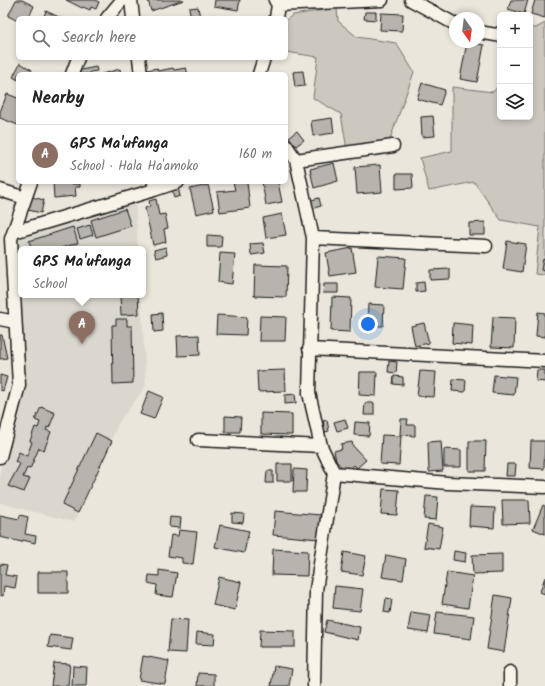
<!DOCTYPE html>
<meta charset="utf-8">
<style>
body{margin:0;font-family:Kalam,sans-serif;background:#f6f6f6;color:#222}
.controls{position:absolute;right:12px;top:12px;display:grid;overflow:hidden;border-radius:6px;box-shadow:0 2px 6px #0003}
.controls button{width:36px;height:36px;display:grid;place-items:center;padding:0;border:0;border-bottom:1px solid #e0e0e0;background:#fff;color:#222;font:20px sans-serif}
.compass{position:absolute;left:449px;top:12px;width:36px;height:36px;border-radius:50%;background:#fff;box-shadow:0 2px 6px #0003;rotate:166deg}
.you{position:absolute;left:368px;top:324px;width:14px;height:14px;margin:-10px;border:3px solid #fff;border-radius:50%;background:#1a73e8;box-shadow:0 0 0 6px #1a73e833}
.badge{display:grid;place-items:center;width:26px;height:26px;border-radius:50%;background:#d1495b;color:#fff;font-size:13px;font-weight:700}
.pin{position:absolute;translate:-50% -33px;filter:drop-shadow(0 1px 2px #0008)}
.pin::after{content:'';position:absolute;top:21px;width:14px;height:12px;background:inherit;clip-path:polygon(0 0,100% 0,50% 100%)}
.popup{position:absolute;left:18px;top:246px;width:128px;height:52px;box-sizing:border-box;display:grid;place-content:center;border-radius:6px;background:#fff;filter:drop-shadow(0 1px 3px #0005);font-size:13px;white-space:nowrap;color:#767676}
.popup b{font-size:15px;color:#222}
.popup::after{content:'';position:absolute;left:50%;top:100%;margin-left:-8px;border:8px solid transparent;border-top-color:#fff}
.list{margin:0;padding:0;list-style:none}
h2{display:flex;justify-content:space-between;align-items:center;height:52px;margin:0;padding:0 16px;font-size:17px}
h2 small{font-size:13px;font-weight:400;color:#767676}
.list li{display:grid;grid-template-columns:26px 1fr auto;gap:12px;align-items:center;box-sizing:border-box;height:60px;padding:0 16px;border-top:1px solid #e0e0e0}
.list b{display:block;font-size:15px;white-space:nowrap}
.list p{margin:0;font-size:13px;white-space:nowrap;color:#767676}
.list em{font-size:13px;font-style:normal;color:#767676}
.icon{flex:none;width:22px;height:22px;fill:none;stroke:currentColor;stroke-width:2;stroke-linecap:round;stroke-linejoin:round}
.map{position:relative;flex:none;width:545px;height:686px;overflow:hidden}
.search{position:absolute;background:#fff;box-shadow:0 2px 6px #0003;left:16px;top:16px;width:272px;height:44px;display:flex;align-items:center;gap:10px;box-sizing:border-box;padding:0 14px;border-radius:6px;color:#767676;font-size:15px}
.panel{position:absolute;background:#fff;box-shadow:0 2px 6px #0003;left:16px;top:72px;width:272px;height:112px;border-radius:6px}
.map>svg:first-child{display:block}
.built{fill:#dad7ce}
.green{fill:#ccc8c0;stroke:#74726e}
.building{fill:#b6b4ac;stroke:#1c1c1c}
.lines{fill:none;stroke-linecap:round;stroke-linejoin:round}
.minor-casing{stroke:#1c1c1c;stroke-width:15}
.minor{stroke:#f7f3e8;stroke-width:12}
</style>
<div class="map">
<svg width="545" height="686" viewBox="0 0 545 686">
<rect width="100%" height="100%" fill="#eae6dc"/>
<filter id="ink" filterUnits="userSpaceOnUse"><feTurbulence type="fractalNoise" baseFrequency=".025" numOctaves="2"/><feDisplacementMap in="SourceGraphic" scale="8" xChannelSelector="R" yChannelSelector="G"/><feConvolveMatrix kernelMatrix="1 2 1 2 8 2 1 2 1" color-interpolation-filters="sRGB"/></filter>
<g filter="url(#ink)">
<path class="built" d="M135,200l3,49h-117v46h120l5,91 -27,36 -45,100 -74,-19v-32l21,-76 -5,-151 7,-8z"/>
<path class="green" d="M337,8l1,13 19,16 39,6 18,29 -25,70 -42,8 -6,-36 -28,-16 5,-41 -32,-5v-32l7,-5z
M545,23v252l-10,-1 5,-47 -39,-7 -27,-38 -45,9 -9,-33 32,-7v-64l41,5 7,-8v33h30v-89h6z"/>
<path class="building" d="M16,0h6l12,6 -5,11 1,1h-12v3l-10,-5z
M66,0h29l4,2 -3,7 -5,-2 -1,3 -7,-3 -1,1z
M148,0h36l-33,11z
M215,0h25l-2,10 -24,-4z
M511,0h17l-4,14 -16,-5z
M535,0h10v18l-14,-4z
M198,7l2,11h-9l-2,-10z
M46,11l15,7h-13l-4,-2z
M365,12h11v8l-12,-1z
M381,13l22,1 -1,17 -22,-1z
M467,42l17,3 -7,37 -17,-3z
M20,63l12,7 -2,4h-12v6l-5,-3z
M96,67l1,4 -7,1 1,2h-15v-3z
M157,68l1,3 15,-3 1,2 12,-2 2,6h-40l-1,-4z
M120,69l1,5h-19z
M303,71l2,15 -10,1 -2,-15z
M422,83l23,7 -5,15 -23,-6z
M7,94l11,4v27l-18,-7v-6z
M433,116l2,20 -13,1 -1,-20z
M332,118l2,15 -21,3 -2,-15z
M297,131l7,9 -8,6 -7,-9z
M334,163l4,18 -24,7 -4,-19z
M380,165l2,27 -25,2 -2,-27z
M396,174h16l1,14 -17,1z
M53,182h19v2h8v3h-5l1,9 -22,2z
M233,182h14l3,26 -30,4 -3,-20 18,-2z
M262,182h16l4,20 -16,3z
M208,185l6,25 -18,4 -6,-25z
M178,187l2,9 -6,2 -2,-9z
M32,197l12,3 -3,13 -13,-3z
M319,198l2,8 -10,3 -3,-8z
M156,199l3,16 6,-1 3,14 -4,1 2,13 -13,3 -8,-37 5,-2 -1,-5z
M125,209l6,17 -35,11 -5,-17z
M282,214l4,21 -20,3 -3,-20z
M485,222v13h-16v-12z
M90,225l3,10 -13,4 -3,-10z
M73,227l5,16 -20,6h-26l-3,-8z
M207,235l15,1 -1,11h-14z
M507,241l19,3 -4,28 -19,-3z
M263,243l2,10 -14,2 -1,-11z
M166,247l1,8 -11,3 -2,-8z
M352,248l4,24 -26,4 -4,-23z
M220,253l15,1 -3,30 -14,-2z
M378,256l28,2 -3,31 -28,-2z
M543,259l2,1v11l-4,-1z
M255,265l32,1 -1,31 -32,-1z
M450,269v10l-20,1v-10z
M424,282l1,9 -9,1v-9z
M324,284h14v9h-15z
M120,295h18l1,19 -18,1z
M332,297l19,1 -1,34 -19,-1z
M368,304l16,1 -1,21h-16z
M538,312l7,1v24l-9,-1z
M162,313l1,18 -9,1 -1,-18z
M217,315l30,2 -1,18 -30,-1z
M260,316l26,1 -1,24h-26z
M493,317l22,1 -1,30 -23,-1z
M116,319h11v7h5l1,57 -20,1 -1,-59h4z
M424,323l5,20 -14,3 -4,-20z
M453,323l20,2 -1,20 -20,-2z
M0,335h2l5,23 -7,1z
M199,335l1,20 -22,1 -1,-20z
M389,361l8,1 -1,11 -8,-1z
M285,370l1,21 -28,1 -1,-21z
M537,370h8v12l-9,-1z
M420,371l16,1 -2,25 -17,-1z
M360,372h17l-1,24 -17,-1z
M0,375l7,2 -4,14 -3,-1z
M494,375l22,2 -2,18 -22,-2z
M394,376l9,1v8l-10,-1z
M453,379l13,1 -1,12 -13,-1z
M149,391l14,6 -9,22 -14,-5z
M295,394l1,9 -11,1v-9z
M365,403h9v12h-10z
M41,407l14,6 -6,15 -2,-1 -1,3 5,2 -7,18 -5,-2 -9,21 -3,-1 -4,9 7,2 -6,13 -16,-6 12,-22 -5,-2 4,-10 8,4 5,-14 -2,-1 5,-14 3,1 2,-6 -5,-2z
M261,413l31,1v21l-31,-1z
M225,416l16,1 -1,15h-15z
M345,419l3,9 -11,3 -3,-9z
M401,419h7l-1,6h8v11l-15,-1z
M327,420l2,11 -4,1 -2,-11z
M355,422l15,1 -1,13 -15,-1z
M96,433l16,8 -34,72 -16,-8z
M382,435l19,1 -2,29 -19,-1z
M441,441l2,30 -14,1 -1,-30z
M469,441h17l-1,30h-16z
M531,441h14l-1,28 -14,-1z
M352,442l1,4 13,14 -9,8 -3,-3 -8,7 -10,-11 -2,-10 8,-2 -1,-5z
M444,449l17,1v17h-17z
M277,464h15v17h-15z
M507,464h9l-1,12h-9z
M294,469l13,1 -1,22h-13z
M267,471h6v12h-7z
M383,489l16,1 -2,25 -16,-1z
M426,496l12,1 -2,23 -12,-1z
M502,500h27l1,23 -27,1z
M543,505l2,1v28l-12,-5z
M470,507l25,1 -1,20 -25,-2z
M275,511l46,4 -2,24 -46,-4z
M232,513l12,1 -1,9 -11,-1z
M0,515l19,4 1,-4 8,2 -3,17 11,2 -1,7 -12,-3 -1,2 -22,-5z
M170,517l11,1 -1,10 -11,-1z
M428,524l15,3 -4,22 -15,-2z
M220,525l29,6 -5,22 -29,-6z
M179,530l18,2 -4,32 -11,-1v-5l-14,-2 3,-21 7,1z
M273,549l35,2 -1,25 -35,-1z
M454,551l12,2 -1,9 -12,-2z
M344,552l22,4 -4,19 -21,-3z
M502,554v19l-29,1 -1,-19z
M386,555l20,4 -3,21 -21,-3z
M0,564l7,1 -2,10 12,2 -2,11 -11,-2 -1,10 -3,-1z
M159,570l18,3 -4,24 -17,-2 1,-10 -9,-2 1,-8 10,1z
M38,572h30v21h-30z
M447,572l26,4 -5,32 -26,-4z
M219,577l22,5 -6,28 -22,-5z
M545,577v17l-5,-2z
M335,586l28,3 -3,22 -27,-3z
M495,595l17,3 -8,54 -17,-3z
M386,598l6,1 -2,14 -6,-1z
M411,612l20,3 -3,18 -20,-3z
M437,612l37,4 -3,23 -37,-5z
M171,619l17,1 -2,33 -18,-1z
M327,620l33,7 -2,13 -34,-8z
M260,630l35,1v16h-36z
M197,632l18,2 -1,11 -18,-1z
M50,635l23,3 -2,12 -23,-3z
M143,656l26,5 -4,23 -26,-4z
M54,663l16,1 -2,22h-17z
M73,666l14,1 -1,19h-14z
M274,666l18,3 -3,17h-18z
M198,673l16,1v12h-17z"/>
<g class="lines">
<defs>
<path id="minor" d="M131,0l2,18
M275,0l3,5 -2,13
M411,0l44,24
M278,5l104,-5
M107,18l15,-18
M479,32l17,3 4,-2
M139,58l2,16
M72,74l6,-16
M259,74l5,-16
M286,145l10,15 17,78 -4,155 12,53 13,27 -18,117 -2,96
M296,160l97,-14
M154,183v7l24,-8
M0,190l25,8
M14,232l140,-42
M313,238l173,8
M0,319l15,3
M309,349l236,12
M198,440l123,6
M0,457l19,-72 -8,-146 20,-57
M334,473l114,10 97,4
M510,686v-14"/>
</defs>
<use href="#minor" class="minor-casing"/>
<use href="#minor" class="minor"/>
</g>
</g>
</svg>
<div class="controls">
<button>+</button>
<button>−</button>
<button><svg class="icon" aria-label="layers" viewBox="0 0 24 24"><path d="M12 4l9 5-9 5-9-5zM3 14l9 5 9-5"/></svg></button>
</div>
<svg class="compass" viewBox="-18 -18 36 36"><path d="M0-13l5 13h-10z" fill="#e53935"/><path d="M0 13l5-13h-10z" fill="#767676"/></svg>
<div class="you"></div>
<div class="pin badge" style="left:82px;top:344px;background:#8d6e63">A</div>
<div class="popup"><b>GPS Ma'ufanga</b>School</div>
<div class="search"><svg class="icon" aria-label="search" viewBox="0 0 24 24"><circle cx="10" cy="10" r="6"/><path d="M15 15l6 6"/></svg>Search here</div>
<section class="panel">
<h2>Nearby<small></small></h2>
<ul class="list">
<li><span class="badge" style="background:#8d6e63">A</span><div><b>GPS Ma'ufanga</b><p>School · Hala Ha'amoko</p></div><em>160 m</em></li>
</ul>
</section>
</div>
